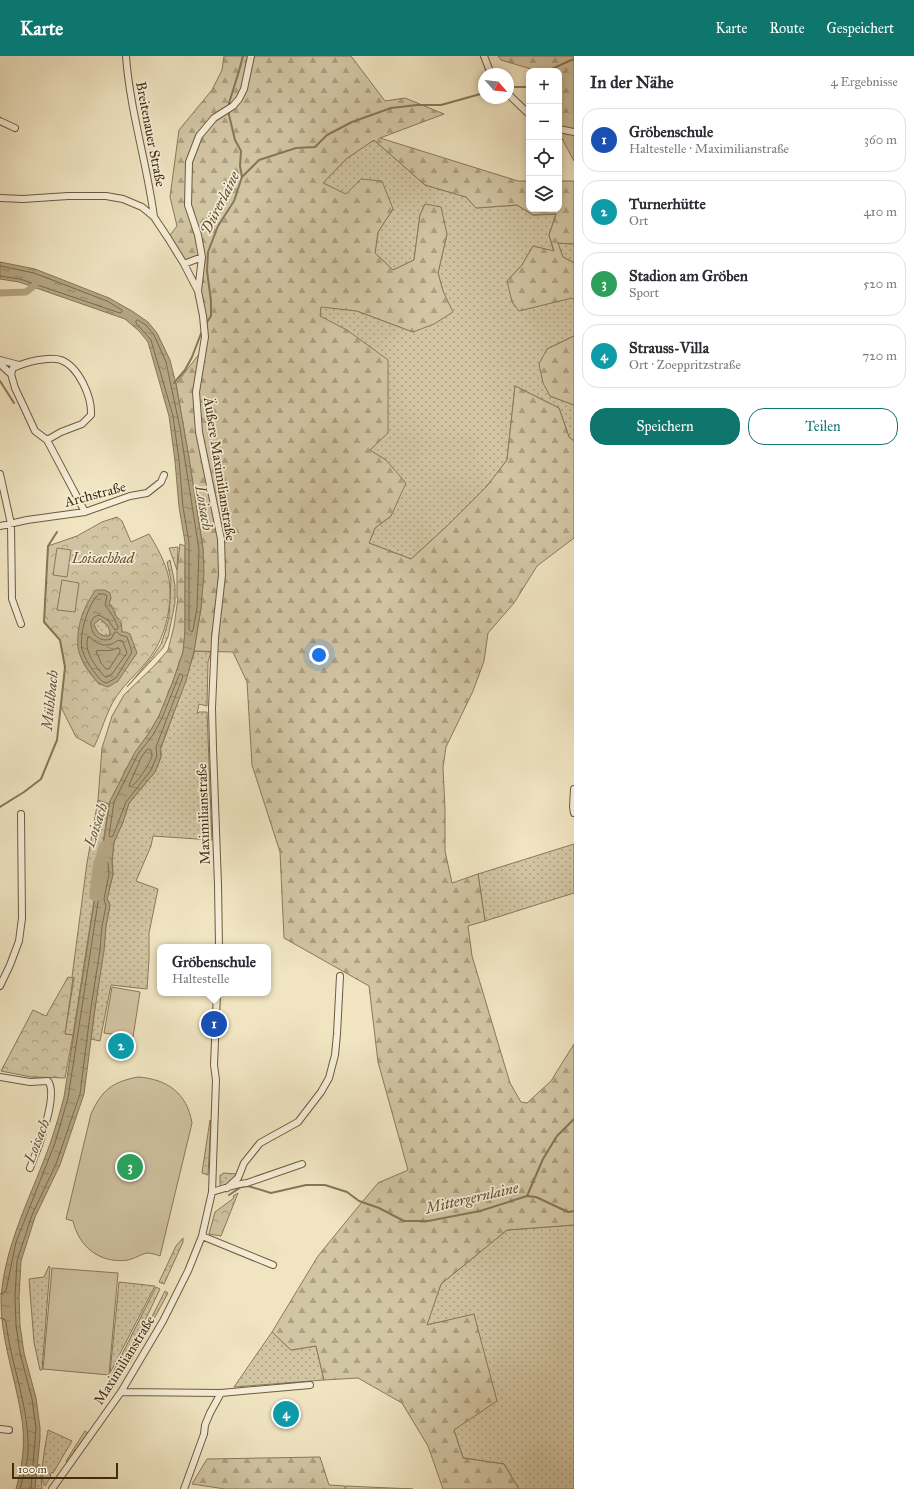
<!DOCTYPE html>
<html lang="de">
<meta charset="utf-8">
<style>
body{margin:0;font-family:"IM FELL Great Primer",serif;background:#f7f7f7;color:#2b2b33}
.controls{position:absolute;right:12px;top:12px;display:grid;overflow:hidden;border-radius:8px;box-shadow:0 2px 6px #0003}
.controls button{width:36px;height:36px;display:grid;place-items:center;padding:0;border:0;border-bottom:1px solid #e1e1e2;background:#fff;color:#2b2b33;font:20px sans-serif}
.compass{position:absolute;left:478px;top:12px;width:36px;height:36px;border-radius:50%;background:#fff;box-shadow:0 2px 6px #0003;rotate:118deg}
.scale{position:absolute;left:12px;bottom:10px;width:106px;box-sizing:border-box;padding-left:4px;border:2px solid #422d0f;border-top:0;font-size:11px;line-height:14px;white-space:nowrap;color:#422d0f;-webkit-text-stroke:3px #f5edd7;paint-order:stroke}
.you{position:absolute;left:319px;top:599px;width:14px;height:14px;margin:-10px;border:3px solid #fff;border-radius:50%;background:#1a73e8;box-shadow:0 0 0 6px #1a73e833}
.badge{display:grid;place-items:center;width:26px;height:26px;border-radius:50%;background:#0f766e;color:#fff;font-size:13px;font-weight:700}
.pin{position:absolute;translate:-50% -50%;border:2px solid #fff;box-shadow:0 1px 4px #0006}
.popup{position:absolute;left:157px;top:888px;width:114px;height:52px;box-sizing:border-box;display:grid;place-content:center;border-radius:8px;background:#fff;filter:drop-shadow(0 1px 3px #0005);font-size:13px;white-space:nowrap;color:#7c7c81}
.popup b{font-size:15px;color:#2b2b33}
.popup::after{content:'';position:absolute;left:50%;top:100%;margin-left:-8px;border:8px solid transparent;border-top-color:#fff}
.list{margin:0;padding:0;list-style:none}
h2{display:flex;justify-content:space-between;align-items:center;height:52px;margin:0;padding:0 16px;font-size:17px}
h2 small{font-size:13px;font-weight:400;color:#7c7c81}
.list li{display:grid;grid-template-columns:26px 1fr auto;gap:12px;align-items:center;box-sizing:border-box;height:64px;margin:0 8px 8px;padding:0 8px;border:1px solid #e1e1e2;border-radius:16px}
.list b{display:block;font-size:15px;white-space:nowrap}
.list p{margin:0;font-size:13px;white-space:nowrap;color:#7c7c81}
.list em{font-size:13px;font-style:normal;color:#7c7c81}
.actions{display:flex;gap:8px;padding:12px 16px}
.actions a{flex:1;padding:9px 0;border:1px solid #0f766e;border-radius:16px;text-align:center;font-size:14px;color:#0f766e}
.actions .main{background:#0f766e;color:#fff}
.icon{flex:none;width:22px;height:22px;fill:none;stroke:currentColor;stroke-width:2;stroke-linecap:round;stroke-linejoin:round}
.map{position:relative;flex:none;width:574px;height:1433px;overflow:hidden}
header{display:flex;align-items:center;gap:24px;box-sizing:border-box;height:56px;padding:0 20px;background:#0f766e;color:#fff}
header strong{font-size:19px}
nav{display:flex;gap:22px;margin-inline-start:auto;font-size:14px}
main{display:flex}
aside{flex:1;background:#fff}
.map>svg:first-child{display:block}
.grass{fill:url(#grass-dots);stroke:#8a7959}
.forest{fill:url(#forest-firs);stroke:#8a7959}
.park{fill:url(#park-crowns);stroke:#8a7959;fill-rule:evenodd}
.garden{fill:#d2c5a3;stroke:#8a7959}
.water{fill:url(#water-ripples);stroke:#877655;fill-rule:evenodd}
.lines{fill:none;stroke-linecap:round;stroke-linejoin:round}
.shore{stroke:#7c6a4a;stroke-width:1}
.stream{stroke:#877655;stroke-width:2}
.canal{stroke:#b5a684;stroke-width:7}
.river{stroke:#b5a684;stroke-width:13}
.minor-casing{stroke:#6e5b3c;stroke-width:8}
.minor{stroke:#f5edd7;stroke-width:6}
.labels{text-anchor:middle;stroke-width:3.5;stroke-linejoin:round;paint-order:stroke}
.street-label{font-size:14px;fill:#422d0f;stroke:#f5edd7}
.park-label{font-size:14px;font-style:italic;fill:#5f4b2d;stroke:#f5edd7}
.water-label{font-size:15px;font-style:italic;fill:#645132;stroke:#f5edd7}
</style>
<header>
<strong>Karte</strong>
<nav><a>Karte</a><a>Route</a><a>Gespeichert</a></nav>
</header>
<main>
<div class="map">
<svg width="574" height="1433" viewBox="0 0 574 1433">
<defs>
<pattern id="grass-dots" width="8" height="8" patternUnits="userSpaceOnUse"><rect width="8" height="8" fill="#d2c5a3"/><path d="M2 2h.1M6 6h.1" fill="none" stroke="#aca083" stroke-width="1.8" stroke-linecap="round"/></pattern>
<pattern id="forest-firs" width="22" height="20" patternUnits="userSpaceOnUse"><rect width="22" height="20" fill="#d2c5a3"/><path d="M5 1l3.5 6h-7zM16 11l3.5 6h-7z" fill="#aca083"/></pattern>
<pattern id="park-crowns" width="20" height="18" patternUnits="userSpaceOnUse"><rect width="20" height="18" fill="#d2c5a3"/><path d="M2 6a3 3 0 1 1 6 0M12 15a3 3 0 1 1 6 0" fill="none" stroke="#aca083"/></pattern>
<pattern id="water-ripples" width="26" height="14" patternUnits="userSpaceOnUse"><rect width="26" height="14" fill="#b5a684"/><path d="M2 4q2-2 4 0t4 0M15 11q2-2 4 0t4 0" fill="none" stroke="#95886a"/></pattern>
</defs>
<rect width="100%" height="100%" fill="#f0e4c1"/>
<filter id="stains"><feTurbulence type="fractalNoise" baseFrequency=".005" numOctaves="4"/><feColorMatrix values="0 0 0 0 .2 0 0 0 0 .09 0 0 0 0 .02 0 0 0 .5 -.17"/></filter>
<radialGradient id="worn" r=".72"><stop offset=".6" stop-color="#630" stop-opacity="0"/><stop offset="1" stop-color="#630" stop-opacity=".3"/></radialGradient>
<path class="grass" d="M374,84l51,45 41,12 10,11 41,-3 16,10 23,-1 -7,21 5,17 -21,-6 -11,19 -15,16 65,17 2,2v36l-27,13 3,47 24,9v36l-5,-4 -10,-29 -44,-22 -8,74 -20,26 -41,41 -35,32 -42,-16 6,-15 16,-12 -5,-56 -17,-10 -49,-134 1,-10 36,5 56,21 30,-41 -5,-18 9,-39 -22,-30 -5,11 -6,45 -21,10 -18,-17 3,-21 15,-23 -32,-30 -15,16 -23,-12 23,-24z
M557,187l17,1v19l-11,-6z
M178,491l-1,23 -8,-22z
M170,504l5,25v18l-7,34 -5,11 -36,39 26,-31 8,-12 5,-15 3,-12 2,-37 -4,-18z
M100,563l8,7 2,6 -1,4c-9,1 -13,-5 -15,-12z
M195,595l16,1 -3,10 -1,44 -8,-2 -2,10 2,-2h8l5,128 -59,-4 -2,10 -15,35 22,8 -9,44v26l-2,30 -36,-4 -11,56 -9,-2 15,-113 4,-21 -3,-6 6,-25 -1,-13 2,-19 9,-20 6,-19 26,-31 6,-15v-9l11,-30z
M98,744l11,4 -36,231 -8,-1 9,-56 -2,-1 15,-114z
M574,788v49l-89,28 -7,-47z
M210,1064l1,1 -3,54 -6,-2z
M223,1117l15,1 -8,10 -10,2v-11h2z
M574,1169v264h-55l-15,-25 -41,-6 -9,-28 20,-115 -48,10 15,-41 66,-54z
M183,1182v4l-19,42 -5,-2 17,-36z
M49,1210l1,1 -8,103h-2l-6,-28 -5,-63 15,-2z
M119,1226l36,4 -45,87z
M156,1231l4,2 -18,38 -31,52 -1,-1z
M165,1235l3,2 -38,70 -1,-1z
M272,1276l19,18 25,-4 8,34 -90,7z
M48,1374l24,11 -19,32 -1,-1 -2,3 1,1 -6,10c-7,-8 1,-43 3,-56z
M85,1375l4,3 -22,28 -1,-1z
M37,1408l3,1 2,24h-7z
M346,1430l67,3h-68z"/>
<path class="forest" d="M224,0h127l34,45 20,-3 39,16 -64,24 138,43h11v28h30v-28h15v63l-16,-1 5,14 11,6v37l-2,-2 -53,13 -7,-9 -5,-21 15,-16 11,-19 21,5 -5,-16 7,-21 -23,1 -16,-10 -41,3 -10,-11 -41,-12 -51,-45 -28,19 -23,24 23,11 15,-15 21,2 11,28 -15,23 -3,21 18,17 21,-10 6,-45 5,-11 16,3 6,27 -9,39 5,18 10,21 -19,12 -21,8 -56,-21 -36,-4 -1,9 27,14 41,30v73l-18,17 16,10 20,23 -15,33 -16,12 -6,15 42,16 35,-32 41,-41 20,-26 8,-74 44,22 10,29 5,4v97l-37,28 -23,37 -26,30 -4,28 -11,30 -27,56 -3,20 2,43v41l7,32 26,-9 7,47 -17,5 4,30 38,127 11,19 6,1 24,-22 23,-37v181l-67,5 -66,54 -14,41 47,-11 23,87 -43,29 9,28 41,6 15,25h-76l-15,-43 -26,-43 -44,-25 -34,2 -8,-34 -25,4 -19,-18 46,-76 35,-43 25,-30 30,-13 -30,-108 -9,-76 -85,-48 -4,-86 -28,-87 -5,-83 -14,-30 -39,-1 7,-43 2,-59 -14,-91 -13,-74 27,-35 2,-12 -7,-46 4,-34 -18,7 -16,-26 9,-12 -7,-29 9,-67 33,-40 10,-20z
M498,0h76v105l-15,-28v-62h-21l-37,-11z
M574,280v69l-24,-9 -7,-13 -4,-19 8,-15z
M180,488l5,2v85l-2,21 -11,32 -13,32 -10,17 -19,29 -21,42 -11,-4 4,-52 10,-32 12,-21 31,-30 13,-15 6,-24 4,-28h-1v-27z
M320,1401l9,28 16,1v3h-120l-33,-5 15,-25z"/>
<path class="park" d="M117,461l5,4 9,21 18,-8c8,13 17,29 20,45 4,27 -4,60 -21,81 -10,13 -23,23 -32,37 -10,15 -14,34 -22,50l-18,-10 -15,-30 4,-40 -5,-27 -16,-18 4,-76 29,-10 25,-14zM111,542l-2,5 6,7v5l6,6 1,11 -22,53c-25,-27 -24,-38 -17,-73z
M68,921l5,1 -8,56 8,1 -8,43 -34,-1 -30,-6 32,-61 13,6z
M238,1137l-17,43 -12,-2 6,-22 19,-14 -1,-2z"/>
<path class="garden" d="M57,492l14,2 -4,27 -14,-2z
M62,524l17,3 -4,29 -18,-2z
M112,931l28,5 -7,45 -29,-4z
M138,1021c29,2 49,16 54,46l-32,133c-3,-1 -8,-3 -12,-3 -5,0 -14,6 -20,7 -28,4 -49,-13 -55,-39l-7,-2 25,-105c11,-24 21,-32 47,-37z
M52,1212l66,5 -9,102 -66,-6z"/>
<path class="water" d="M0,206l35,7 74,29 23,13 16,11 9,11 13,27 6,24 13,74 14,91 1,24 -3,35 -7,43 -8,30 -26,68 1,8 -6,15 -26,31 -6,19 -9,20 -2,19 1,13 -6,25 3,6 -4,21 -2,25 -9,57 -11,86 -24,71 -25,52 -14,44 -2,36 1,28 4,28 12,45 4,30v10l-5,51h-19c7,-25 10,-49 5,-75 -6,-37 -21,-78 -20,-116 4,-56 32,-105 50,-157 5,-15 9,-29 13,-44l46,-296 25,-49 14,-19 10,-17 13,-32 11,-32 2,-21v-89l-6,-35 -4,-46 -6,-45 -21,-74 -9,-11 -14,-12 -106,-37 -19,-3z
M96,534h9l5,3 1,5 -2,5c4,5 4,8 7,13 4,8 5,4 6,16h4l4,2 7,19 -19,28 -10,6c-9,-2 -13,-7 -18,-15 -5,-6 -11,-16 -12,-25 -2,-20 6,-42 18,-57zM100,563l8,7 2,6 -1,4c-9,1 -13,-5 -15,-12z"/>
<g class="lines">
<path class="shore" d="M0,210l34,7 73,28 15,9v2l-2,1 -100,-34 -20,-3
M138,264l8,5 8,10 12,27 14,66 19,122 -2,58 -4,22 -1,2 -3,-2v-88l-6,-35 -4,-47 -6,-44 -22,-76 -15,-17v-2z
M99,538h5l3,2 -2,9c4,5 13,18 13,24l-3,1 -7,-10 -9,-5 -5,2 -3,5c-1,12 9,21 20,17l4,-7h2l3,3 7,2 5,15 -16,26 -9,5c-6,-1 -8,-5 -12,-10 -5,-6 -11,-16 -13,-24 -3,-15 6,-46 17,-55z
M88,581h2c8,9 19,11 28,3l5,2 4,11 -15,21 -5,3h-2c-9,-10 -22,-26 -17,-40z
M118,592l2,1v3l-11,17h-3l-5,-6 -5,-12c7,-2 11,2 22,-3z
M180,618l3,1 -1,4 -26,68 1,9 -6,14 -25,32 -13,34 -3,1 -1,-2 5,-33 24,-48 15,-19 9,-17z
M148,693l3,1c0,1 1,4 1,6 -2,8 -16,29 -22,31l-1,-2 13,-29z
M0,1238l4,-1 2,-2 10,-49 39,-99 13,-45 36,-235 3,-1 1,1 1,11 -5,25 2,7 -4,20 -2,24 -9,57 -11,87 -24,70 -24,51 -15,46 -2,36 1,28 4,28 12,46 4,29 -5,61
M0,1262l4,1 2,3c5,44 24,86 22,131 -1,12 -5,24 -8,36"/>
<path class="stream" d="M547,15l27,-12
M508,31h20l1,-2
M242,121l-2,-11 1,-15 -6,-11 -6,-25v-12l10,-32 4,-15
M205,269l6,-9v-15l-4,-30 1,-19 10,-26 16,-25 8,-24 17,-17 37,-12 19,-1 12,-12 25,-13 39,-14 26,-3h24l43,-12
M0,325l14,22
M174,327l11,-13 7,-13 10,-26
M0,751l24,-15 17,-13 16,-39 8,-73 -5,-27 -16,-18 4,-76 9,-14
M229,1139l12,-8 7,-1 23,7 35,-8h19l22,7 12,9 20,7 25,13h24l52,-10 47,-15 9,1 30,14 3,1 5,-1
M527,1140l16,-37 14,-23 17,-17"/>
<path class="canal" d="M0,237l26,-1 9,-7"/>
<path class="river" d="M96,839l3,-27 6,-21"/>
<defs>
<path id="minor" d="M126,0c4,55 21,107 28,161
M484,0l7,18
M508,38l21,20
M0,65l15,7
M559,73l15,3
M0,142l23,1 45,-3h38l17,3 19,8 12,10 14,21 16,26 14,27 5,25 2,21 -9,55 3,40 22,107 1,36 -7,63 -3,70 1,40 5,137 1,62
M184,208l18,-7
M198,235l4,-34 -4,-22 -10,-30 1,-43 10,-26 15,-18 19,-12 6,-7 5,-10 7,-33
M0,304l19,5
M0,308l11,10
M47,384l-12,-9 -12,-26 -8,-17 -4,-14 2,-6c12,-6 36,-12 48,-8 18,7 31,37 30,55l-9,9 -21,8 -14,8 38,72
M0,418l11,50 1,75 9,25
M0,470l27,-6 58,-8 45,-16 17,-3 14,-11 3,-7
M574,733l-1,18 1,6
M0,930l10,-21 9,-24 3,-23 -1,-104
M0,1021l30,5 18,-1c11,14 -11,71 -18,87
M227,1132l11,-10 6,-15 16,-20 38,-21 23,-30 8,-14 6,-23 2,-21 3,-58
M212,1136c11,-3 23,-8 35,-9l55,-19
M202,1180l71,29
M121,1336l100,1 89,-8
M0,1373l9,1
M52,1433l69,-97 42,-71 25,-50 14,-35 10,-44 4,-112 -2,-15 3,-72
M184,1433l20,-55 1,-9 5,-12 11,-20"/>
</defs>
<use href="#minor" class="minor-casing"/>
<use href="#minor" class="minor"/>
</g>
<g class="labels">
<g class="street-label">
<text transform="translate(151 78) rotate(79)" y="5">Breitenauer Straße</text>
<text transform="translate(220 413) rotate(81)" y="5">Äußere Maximilianstraße</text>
<text transform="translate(95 438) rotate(-15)" y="5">Archstraße</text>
<text transform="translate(203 758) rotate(-92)" y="5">Maximilianstraße</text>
<text transform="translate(124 1304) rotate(-58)" y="5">Maximilianstraße</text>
</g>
<g class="park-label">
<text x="103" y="507">Loisachbad</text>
</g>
<g class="water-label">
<text transform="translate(220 147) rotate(-63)" y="5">Dürerlaine</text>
<text transform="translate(204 452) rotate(80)" y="5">Loisach</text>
<text transform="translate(50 644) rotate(-84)" y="5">Mühlbach</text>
<text transform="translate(96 769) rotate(-72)" y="5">Loisach</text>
<text transform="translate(37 1085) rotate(-69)" y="5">Loisach</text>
<text transform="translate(472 1142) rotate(-13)" y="5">Mittergernlaine</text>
</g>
</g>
<rect width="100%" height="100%" filter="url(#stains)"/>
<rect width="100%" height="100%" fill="url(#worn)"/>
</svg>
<div class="controls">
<button>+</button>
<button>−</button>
<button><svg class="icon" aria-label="locate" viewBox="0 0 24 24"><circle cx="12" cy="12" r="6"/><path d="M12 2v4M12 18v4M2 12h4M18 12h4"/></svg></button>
<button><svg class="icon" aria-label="layers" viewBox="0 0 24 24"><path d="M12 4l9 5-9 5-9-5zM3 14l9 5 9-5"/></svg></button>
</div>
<svg class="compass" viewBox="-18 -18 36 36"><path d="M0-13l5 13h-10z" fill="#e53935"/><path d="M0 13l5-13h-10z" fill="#7c7c81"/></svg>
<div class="scale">100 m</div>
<div class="you"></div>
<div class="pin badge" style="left:214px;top:968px;background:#1a4fb4">1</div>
<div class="popup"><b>Gröbenschule</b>Haltestelle</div>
<div class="pin badge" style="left:121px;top:990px;background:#0f9aa8">2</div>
<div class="pin badge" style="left:130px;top:1111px;background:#2e9e5b">3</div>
<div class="pin badge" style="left:286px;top:1358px;background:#0f9aa8">4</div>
</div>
<aside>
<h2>In der Nähe<small>4 Ergebnisse</small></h2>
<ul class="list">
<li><span class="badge" style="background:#1a4fb4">1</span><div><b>Gröbenschule</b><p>Haltestelle · Maximilianstraße</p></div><em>360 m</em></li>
<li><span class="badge" style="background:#0f9aa8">2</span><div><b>Turnerhütte</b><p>Ort</p></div><em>410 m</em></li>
<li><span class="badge" style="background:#2e9e5b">3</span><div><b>Stadion am Gröben</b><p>Sport</p></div><em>520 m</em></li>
<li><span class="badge" style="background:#0f9aa8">4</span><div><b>Strauss-Villa</b><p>Ort · Zoeppritzstraße</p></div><em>720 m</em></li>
</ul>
<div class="actions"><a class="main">Speichern</a><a>Teilen</a></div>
</aside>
</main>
